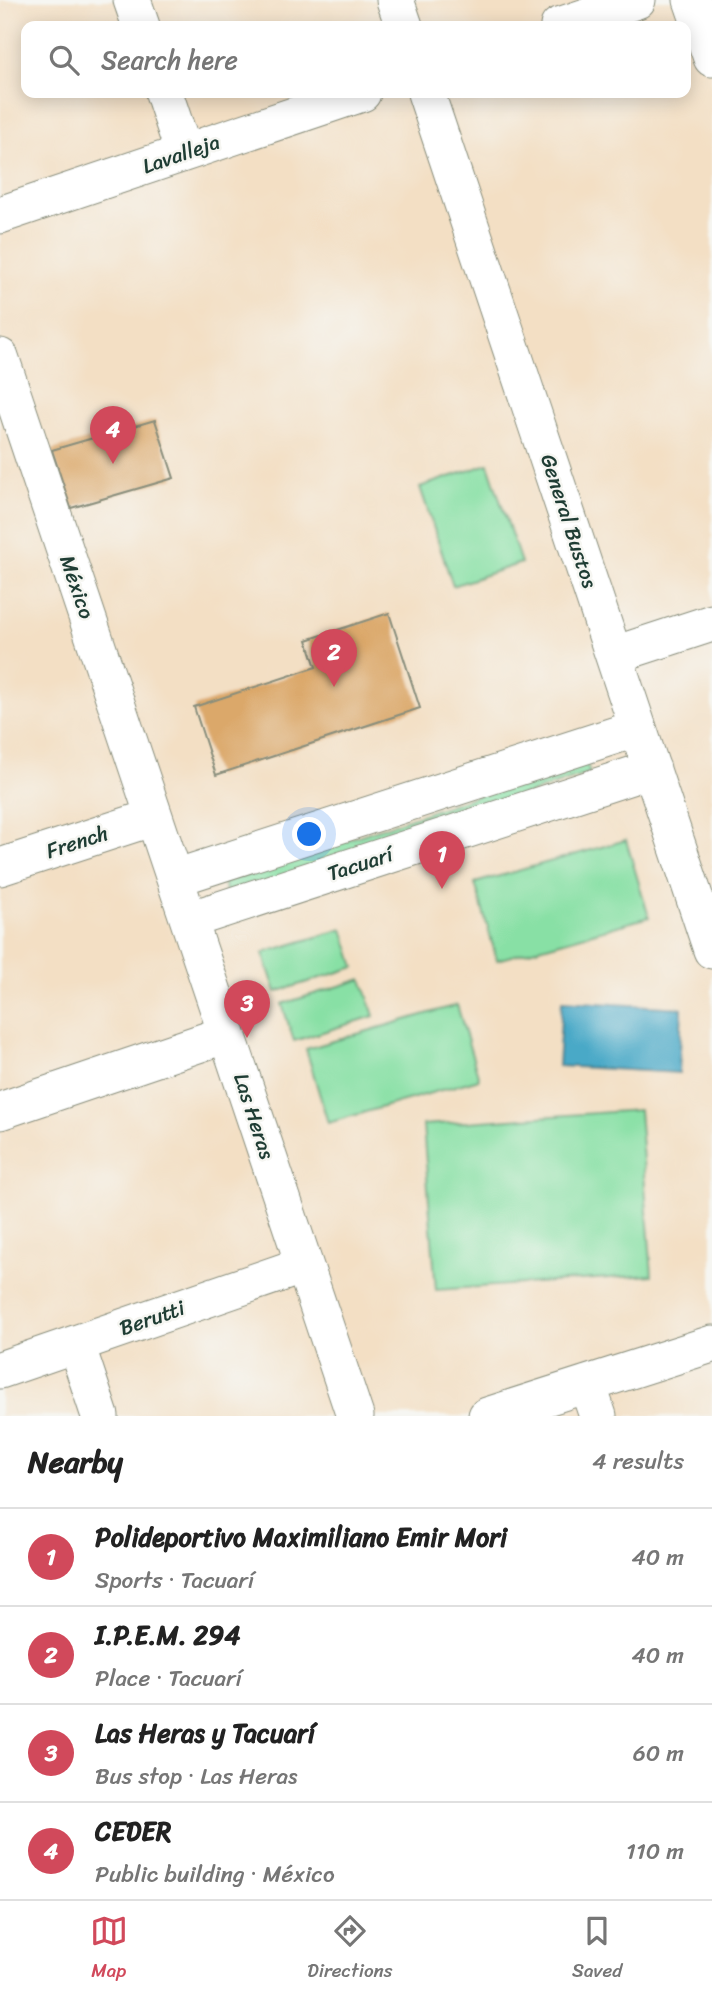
<!DOCTYPE html>
<meta charset="utf-8">
<style>
body{margin:0;font-family:Sriracha,sans-serif;background:#f2f2f2;color:#222}
.you{position:absolute;left:310px;top:835px;width:24px;height:24px;margin:-18px;border:5px solid #fff;border-radius:50%;background:#1a73e8;box-shadow:0 0 0 10px #1a73e833}
.badge{display:grid;place-items:center;width:46px;height:46px;border-radius:50%;background:#d1495b;color:#fff;font-size:23px;font-weight:700}
.pin{position:absolute;translate:-50% -58px;filter:drop-shadow(0 2px 4px #0008)}
.pin::after{content:'';position:absolute;top:37px;width:24px;height:21px;background:inherit;clip-path:polygon(0 0,100% 0,50% 100%)}
.list{margin:0;padding:0;list-style:none}
h2{display:flex;justify-content:space-between;align-items:center;height:91px;margin:0;padding:0 28px;font-size:30px}
h2 small{font-size:23px;font-weight:400;color:#767676}
.list li{display:grid;grid-template-columns:46px 1fr auto;gap:21px;align-items:center;box-sizing:border-box;height:98px;padding:0 28px;border-top:2px solid #e0e0e0}
.list b{display:block;font-size:26px;white-space:nowrap}
.list p{margin:0;font-size:23px;white-space:nowrap;color:#767676}
.list em{font-size:23px;font-style:normal;color:#767676}
.icon{flex:none;width:38px;height:38px;fill:none;stroke:currentColor;stroke-width:2;stroke-linecap:round;stroke-linejoin:round}
.map{position:relative;flex:none;width:712px;height:1416px;overflow:hidden}
.search{position:absolute;background:#fff;box-shadow:0 4px 18px #0003;left:21px;right:21px;top:21px;height:77px;display:flex;align-items:center;gap:18px;box-sizing:border-box;padding:0 24px;border-radius:14px;color:#767676;font-size:26px}
.sheet{height:483px;background:#fff}
nav{display:flex;justify-content:space-around;align-items:center;box-sizing:border-box;height:98px;border-top:2px solid #e0e0e0;background:#fff;font-size:19px;color:#767676}
nav a{display:grid;justify-items:center;gap:4px}
nav .on{color:#d1495b}
.map>svg:first-child{display:block}
.green{fill:#88e0a5;stroke:#548e6c;stroke-width:2}
.water{fill:#48a9c7;stroke:#34737e;stroke-width:2}
.building{fill:#dba86b}
.lines{fill:none;stroke-linecap:round;stroke-linejoin:round}
.minor-casing{stroke:#898e7c;stroke-width:39}
.minor{stroke:#fff;stroke-width:37}
.labels{text-anchor:middle;stroke-width:5;stroke-linejoin:round;paint-order:stroke}
.street-label{font-size:21px;fill:#1f3d34;stroke:#f6f6f2}
</style>
<div class="map">
<svg width="712" height="1416" viewBox="0 0 712 1416">
<rect width="100%" height="100%" fill="#f6f6f2"/>
<filter id="ink" filterUnits="userSpaceOnUse"><feTurbulence type="fractalNoise" baseFrequency=".0143" numOctaves="2"/><feDisplacementMap in="SourceGraphic" scale="14" xChannelSelector="R" yChannelSelector="G"/><feConvolveMatrix kernelMatrix="1 2 1 2 8 2 1 2 1" color-interpolation-filters="sRGB"/></filter>
<filter id="wash" filterUnits="userSpaceOnUse"><feTurbulence type="fractalNoise" baseFrequency=".00686" numOctaves="4" result="noise"/><feDisplacementMap in="SourceGraphic" scale="28" xChannelSelector="R" yChannelSelector="G"/><feGaussianBlur stdDeviation="1.57" result="paint"/><feColorMatrix in="noise" values="0 0 0 0 0 0 0 0 0 0 0 0 0 0 0 0 0 1.4 0 .05"/><feComposite in="paint" operator="in"/></filter>
<g filter="url(#wash)">
<rect width="100%" height="100%" fill="#f3dfc4"/>
<path class="green" d="M488,464l33,99 -68,23 -33,-99z
M585,759l5,14 -362,123 -5,-14z
M626,840l23,77 -152,43 -22,-77z
M343,929l12,38 -79,25 -13,-39z
M362,979l12,37 -80,25 -12,-37z
M457,1005l22,74 -151,44 -22,-74z
M639,1110l13,165 -216,15 -13,-165z"/>
<path class="water" d="M562,1001l120,7 -3,65 -121,-7z"/>
<g id="blocks">
<path class="building" d="M155,420l19,58 -103,30 -19,-58z
M389,613l31,95 -204,67 -22,-68 122,-40 -9,-27z"/>
</g>
</g>
<g filter="url(#ink)">
<use href="#blocks" fill-opacity="0" stroke="#898e7c" stroke-width="2"/>
<g class="lines">
<defs>
<path id="minor" d="M132,0l9,26
M395,0l9,26
M692,0l20,58
M559,26l78,-26
M164,93l20,60
M426,93l286,857
M0,215l362,-122
M0,357l355,1059
M614,655l98,-32
M0,867l154,-50
M175,878l463,-150
M189,920l463,-151
M0,1111l227,-77
M76,1344l24,72
M0,1370l304,-105
M587,1384l11,32
M487,1416l225,-72"/>
</defs>
<use href="#minor" class="minor-casing"/>
<use href="#minor" class="minor"/>
</g>
</g>
<g class="labels">
<g class="street-label">
<text transform="translate(181 154) rotate(-19)" y="7">Lavalleja</text>
<text transform="translate(569 521) rotate(72)" y="7">General Bustos</text>
<text transform="translate(77 587) rotate(71)" y="7">México</text>
<text transform="translate(77 842) rotate(-18)" y="7">French</text>
<text transform="translate(360 864) rotate(-18)" y="7">Tacuarí</text>
<text transform="translate(254 1116) rotate(72)" y="7">Las Heras</text>
<text transform="translate(152 1318) rotate(-19)" y="7">Berutti</text>
</g>
</g>
</svg>
<div class="you"></div>
<div class="pin badge" style="left:442px;top:889px">1</div>
<div class="pin badge" style="left:334px;top:687px">2</div>
<div class="pin badge" style="left:247px;top:1038px">3</div>
<div class="pin badge" style="left:113px;top:464px">4</div>
<div class="search"><svg class="icon" aria-label="search" viewBox="0 0 24 24"><circle cx="10" cy="10" r="6"/><path d="M15 15l6 6"/></svg>Search here</div>
</div>
<section class="sheet">
<h2>Nearby<small>4 results</small></h2>
<ul class="list">
<li><span class="badge">1</span><div><b>Polideportivo Maximiliano Emir Mori</b><p>Sports · Tacuarí</p></div><em>40 m</em></li>
<li><span class="badge">2</span><div><b>I.P.E.M. 294</b><p>Place · Tacuarí</p></div><em>40 m</em></li>
<li><span class="badge">3</span><div><b>Las Heras y Tacuarí</b><p>Bus stop · Las Heras</p></div><em>60 m</em></li>
<li><span class="badge">4</span><div><b>CEDER</b><p>Public building · México</p></div><em>110 m</em></li>
</ul>
</section>
<nav>
<a class="on"><svg class="icon" aria-label="map" viewBox="0 0 24 24"><path d="M3 6l6-2 6 2 6-2v14l-6 2-6-2-6 2zM9 4v14M15 6v14"/></svg>Map</a>
<a><svg class="icon" aria-label="directions" viewBox="0 0 24 24"><path d="M12 3l9 9-9 9-9-9zM9 14v-3h6M13 9l2 2-2 2"/></svg>Directions</a>
<a><svg class="icon" aria-label="saved" viewBox="0 0 24 24"><path d="M7 4h10v16l-5-4-5 4z"/></svg>Saved</a>
</nav>
